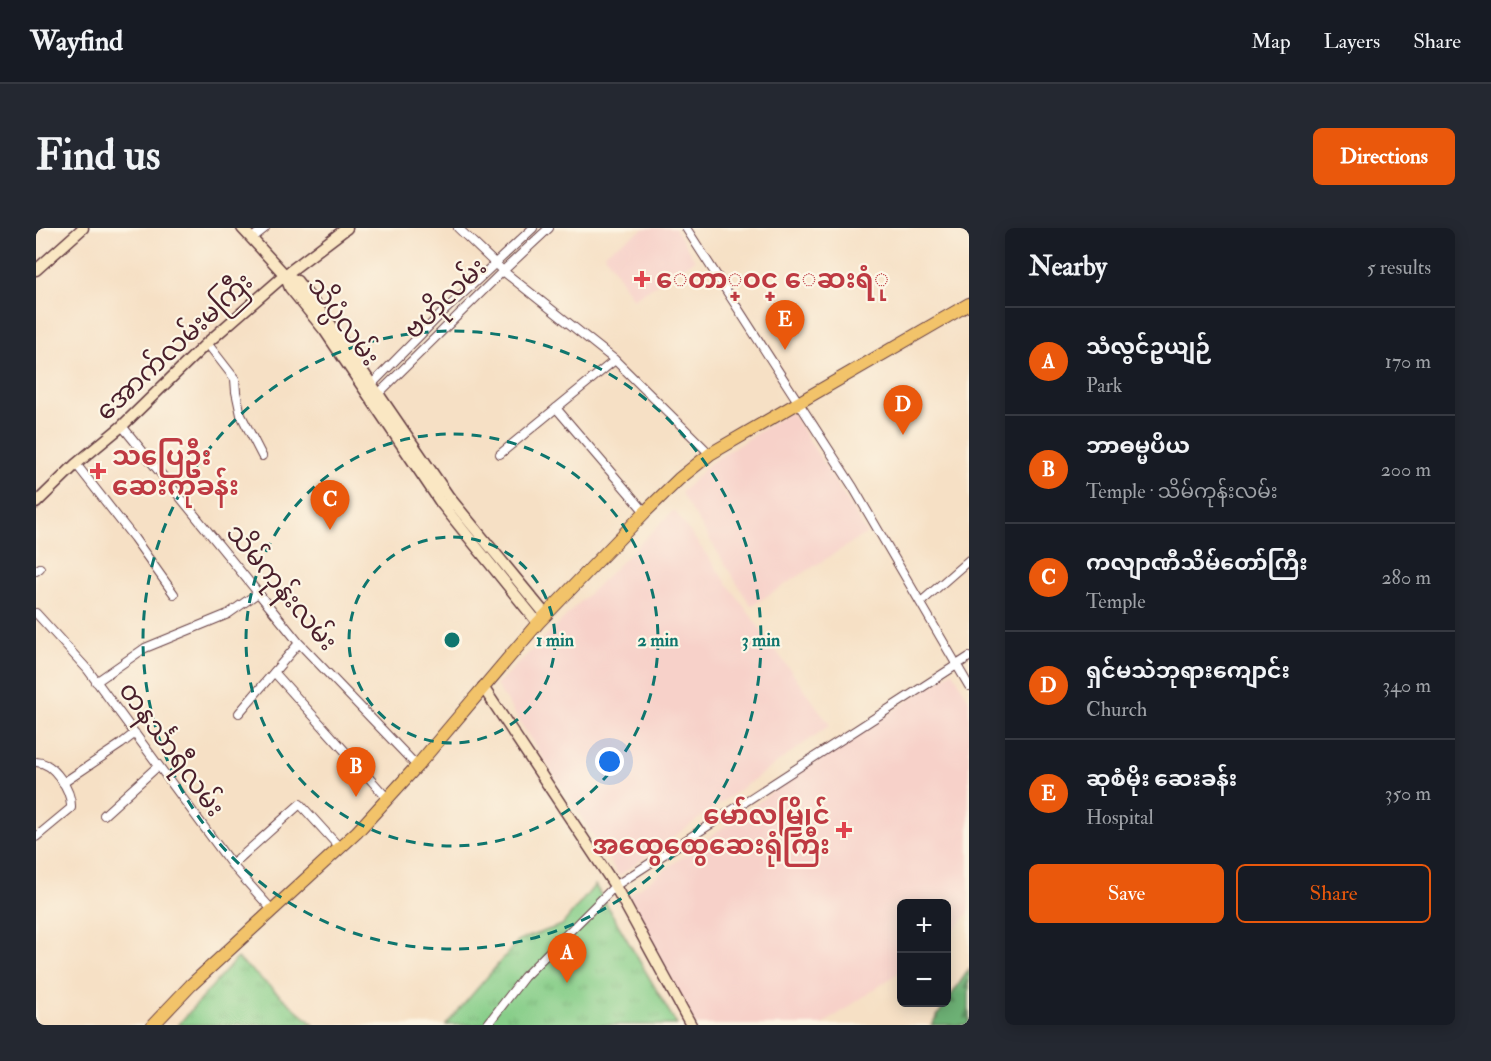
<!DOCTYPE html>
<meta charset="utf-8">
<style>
body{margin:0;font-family:"IM FELL Double Pica","Noto Sans Myanmar",serif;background:#242831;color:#f1f3f6}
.controls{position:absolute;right:18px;bottom:18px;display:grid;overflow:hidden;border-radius:9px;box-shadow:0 3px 15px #0003}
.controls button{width:54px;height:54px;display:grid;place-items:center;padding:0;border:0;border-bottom:2px solid #363941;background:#171b24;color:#f1f3f6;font:30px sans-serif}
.you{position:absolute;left:574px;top:534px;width:21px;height:21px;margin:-15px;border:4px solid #fff;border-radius:50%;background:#1a73e8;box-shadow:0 0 0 9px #1a73e833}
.badge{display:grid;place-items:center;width:39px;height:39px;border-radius:50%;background:#ea580c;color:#fff;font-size:20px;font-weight:700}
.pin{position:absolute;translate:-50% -50px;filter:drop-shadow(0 2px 3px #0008)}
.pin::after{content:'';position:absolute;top:32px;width:21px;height:18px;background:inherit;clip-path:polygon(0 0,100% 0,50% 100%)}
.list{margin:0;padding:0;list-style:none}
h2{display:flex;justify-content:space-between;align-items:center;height:78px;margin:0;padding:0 24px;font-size:26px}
h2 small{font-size:20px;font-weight:400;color:#9ea1a6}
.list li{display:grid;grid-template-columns:39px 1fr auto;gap:18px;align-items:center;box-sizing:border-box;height:108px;padding:0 24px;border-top:2px solid #363941}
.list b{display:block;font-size:22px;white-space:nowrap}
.list p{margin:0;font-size:20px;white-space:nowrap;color:#9ea1a6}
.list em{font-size:20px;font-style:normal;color:#9ea1a6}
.actions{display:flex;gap:12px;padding:18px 24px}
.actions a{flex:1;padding:14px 0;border:2px solid #ea580c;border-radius:9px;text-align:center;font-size:21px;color:#ea580c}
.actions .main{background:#ea580c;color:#fff}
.map{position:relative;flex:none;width:933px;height:797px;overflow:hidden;border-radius:9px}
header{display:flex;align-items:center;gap:36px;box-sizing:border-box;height:84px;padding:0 30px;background:#171b24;border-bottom:2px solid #363941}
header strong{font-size:28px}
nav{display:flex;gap:33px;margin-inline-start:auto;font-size:21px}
.intro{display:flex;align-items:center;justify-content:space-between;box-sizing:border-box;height:144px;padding:0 36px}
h1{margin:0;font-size:42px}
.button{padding:15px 27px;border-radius:9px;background:#ea580c;color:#fff;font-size:21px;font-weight:700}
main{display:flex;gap:36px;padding:0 36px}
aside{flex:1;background:#171b24;border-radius:9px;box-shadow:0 3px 15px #0003}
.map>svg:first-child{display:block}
.built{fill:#f7d1c9}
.grass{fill:url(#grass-tufts);stroke:#68765a;stroke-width:1.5}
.forest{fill:url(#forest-firs);stroke:#5c6850;stroke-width:1.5}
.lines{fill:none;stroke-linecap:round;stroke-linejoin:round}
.street-casing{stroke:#643c42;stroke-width:10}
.secondary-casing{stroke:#643c42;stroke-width:13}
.primary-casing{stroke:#643c42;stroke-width:14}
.street{stroke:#fff;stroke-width:8}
.secondary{stroke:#fae7c3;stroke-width:10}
.primary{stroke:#f2c36a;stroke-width:12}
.ring{fill:none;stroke:#0f766e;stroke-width:3;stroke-dasharray:10 8}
.health-dot{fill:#e0444e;stroke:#fcf5e5;stroke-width:2}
.labels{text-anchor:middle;stroke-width:4.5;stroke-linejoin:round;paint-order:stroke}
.health-label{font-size:26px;font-weight:bold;fill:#be3a42;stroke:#fcf5e5;text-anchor:start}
.street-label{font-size:26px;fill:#4a1f2b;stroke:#fcf5e5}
.centre{fill:#0f766e;stroke:#fcf5e5;stroke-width:3}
.ring-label{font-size:18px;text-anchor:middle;font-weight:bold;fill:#0f766e;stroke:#fcf5e5;stroke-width:4.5;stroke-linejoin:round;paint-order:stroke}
</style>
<header>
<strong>Wayfind</strong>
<nav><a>Map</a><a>Layers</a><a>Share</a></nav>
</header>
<div class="intro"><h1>Find us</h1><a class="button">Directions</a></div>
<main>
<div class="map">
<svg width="933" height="797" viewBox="0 0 933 797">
<defs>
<pattern id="grass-tufts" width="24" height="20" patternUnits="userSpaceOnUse" patternTransform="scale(1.5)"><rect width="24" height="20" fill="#87ce89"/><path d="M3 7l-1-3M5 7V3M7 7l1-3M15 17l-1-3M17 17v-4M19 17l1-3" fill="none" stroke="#76b076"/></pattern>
<pattern id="forest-firs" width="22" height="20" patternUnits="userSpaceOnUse" patternTransform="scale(1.5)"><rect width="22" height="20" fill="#6db175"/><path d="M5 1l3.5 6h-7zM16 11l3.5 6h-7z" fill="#5c8f60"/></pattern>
</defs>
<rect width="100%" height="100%" fill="#fcf5e5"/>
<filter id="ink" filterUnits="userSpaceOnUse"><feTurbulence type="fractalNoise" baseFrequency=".0167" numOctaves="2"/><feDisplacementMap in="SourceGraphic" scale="12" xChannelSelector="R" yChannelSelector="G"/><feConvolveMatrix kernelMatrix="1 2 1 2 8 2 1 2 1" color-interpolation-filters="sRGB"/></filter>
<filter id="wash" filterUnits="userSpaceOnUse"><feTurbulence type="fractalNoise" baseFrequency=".008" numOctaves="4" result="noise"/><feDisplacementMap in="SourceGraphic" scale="24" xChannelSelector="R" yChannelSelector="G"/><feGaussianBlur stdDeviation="1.35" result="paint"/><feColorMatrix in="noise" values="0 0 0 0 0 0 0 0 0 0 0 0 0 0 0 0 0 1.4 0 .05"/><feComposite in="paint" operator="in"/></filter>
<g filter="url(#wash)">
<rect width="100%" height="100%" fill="#f6e0c5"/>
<path class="built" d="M609,0h30l20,32 -62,39 -29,-46z
M755,183l76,122 -116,73 -70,-113 29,-30z
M638,282l156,215 -211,151 -123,-191z
M917,443l16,29v213l-22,24 -1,-33h-44l-1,67 -79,54h-128l-66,-129 173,-125z"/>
<path class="grass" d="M559,657l82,140h-231l73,-85 43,-15z
M201,730l77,67h-136z"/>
<path class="forest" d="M933,741v56h-38z"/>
</g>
<g filter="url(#ink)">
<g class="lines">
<defs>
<path id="street" d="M422,0l45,43 112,89 95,94
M650,0l167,259 116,199
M215,11l14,-11
M171,115l28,36 1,13 5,23 21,41
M332,160l75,-76 90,-84
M339,169l128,-126 46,-43
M520,180l89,104
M86,198l177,217 118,123
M464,226l115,-94
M40,236l58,74 40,56
M0,343l4,-3
M885,374l48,-42
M0,385l52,57 144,195 41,46
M238,444l113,126
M60,454l49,-34 83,-34 30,-21
M203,485l60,-70
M0,534c18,0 36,29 35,46l-35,29
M27,555l58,-39 14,-11
M68,587l54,-49
M196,637l68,-61 40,44
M451,797l37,-48 91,-91 354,-229"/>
<path id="secondary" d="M206,0l43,47 12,6 34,44 118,172 97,118
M0,42l47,-42
M249,47l5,13 35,43 116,172 97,120
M0,275l40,-39 46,-38 85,-83 78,-68 62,-47
M447,459l132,199 76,139"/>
<path id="primary" d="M117,797l38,-40 166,-153 60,-66 121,-143 107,-111 34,-33 31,-25 259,-150"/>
</defs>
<use href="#street" class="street-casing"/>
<use href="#secondary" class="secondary-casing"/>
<use href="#primary" class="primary-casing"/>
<use href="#street" class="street"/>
<use href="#secondary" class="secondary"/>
<use href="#primary" class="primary"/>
</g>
</g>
<g class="ring">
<circle cx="416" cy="412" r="103"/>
<circle cx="416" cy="412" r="206"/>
<circle cx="416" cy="412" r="309"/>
</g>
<g class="health-dot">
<path d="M603 42h6v6h6v6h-6v6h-6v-6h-6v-6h6z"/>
<path d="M59 234h6v6h6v6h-6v6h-6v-6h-6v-6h6z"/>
<path d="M805 593h6v6h6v6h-6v6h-6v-6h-6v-6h6z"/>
</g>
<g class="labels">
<g class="health-label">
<text x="620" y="60">ေတာ္ဝင္ ေဆးရံု</text>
<text x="76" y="237">သပြေဦး<tspan x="76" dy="30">ဆေးကုခန်း</tspan></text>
<text x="794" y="596" text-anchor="end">မော်လမြိုင်<tspan x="794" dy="30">အထွေထွေဆေးရုံကြီး</tspan></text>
</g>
<g class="street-label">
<text transform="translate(409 70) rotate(-44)" y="9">ဗဟိုလမ်း</text>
<text transform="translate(308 93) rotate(54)" y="9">သိပ္ပံလမ်း</text>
<text transform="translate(138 118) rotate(-43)" y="9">အောက်လမ်းမကြီး</text>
<text transform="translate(246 359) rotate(50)" y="9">သိမ်ကုန်းလမ်း</text>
<text transform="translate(136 521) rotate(54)" y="9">တနင်္သာရီလမ်း</text>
</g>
</g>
<circle cx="416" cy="412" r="9" class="centre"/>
<g class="ring-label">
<text x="519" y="418">1 min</text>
<text x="622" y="418">2 min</text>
<text x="725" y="418">3 min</text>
</g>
</svg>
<div class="controls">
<button>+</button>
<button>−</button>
</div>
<div class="you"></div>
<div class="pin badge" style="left:531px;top:755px">A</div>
<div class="pin badge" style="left:320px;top:569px">B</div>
<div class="pin badge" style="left:294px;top:302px">C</div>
<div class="pin badge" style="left:867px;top:207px">D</div>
<div class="pin badge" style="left:749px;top:122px">E</div>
</div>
<aside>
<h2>Nearby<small>5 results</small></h2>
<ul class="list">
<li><span class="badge">A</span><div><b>သံလွင်ဥယျဉ်</b><p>Park</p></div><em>170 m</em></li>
<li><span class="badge">B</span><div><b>ဘာဓမ္မပိယ</b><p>Temple · သိမ်ကုန်းလမ်း</p></div><em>200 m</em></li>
<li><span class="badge">C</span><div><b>ကလျာဏီသိမ်တော်ကြီး</b><p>Temple</p></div><em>280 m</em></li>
<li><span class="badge">D</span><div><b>ရှင်မသဲဘုရားကျောင်း</b><p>Church</p></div><em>340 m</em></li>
<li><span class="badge">E</span><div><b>ဆုစံမိုး ဆေးခန်း</b><p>Hospital</p></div><em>350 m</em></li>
</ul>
<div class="actions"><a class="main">Save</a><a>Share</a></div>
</aside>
</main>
